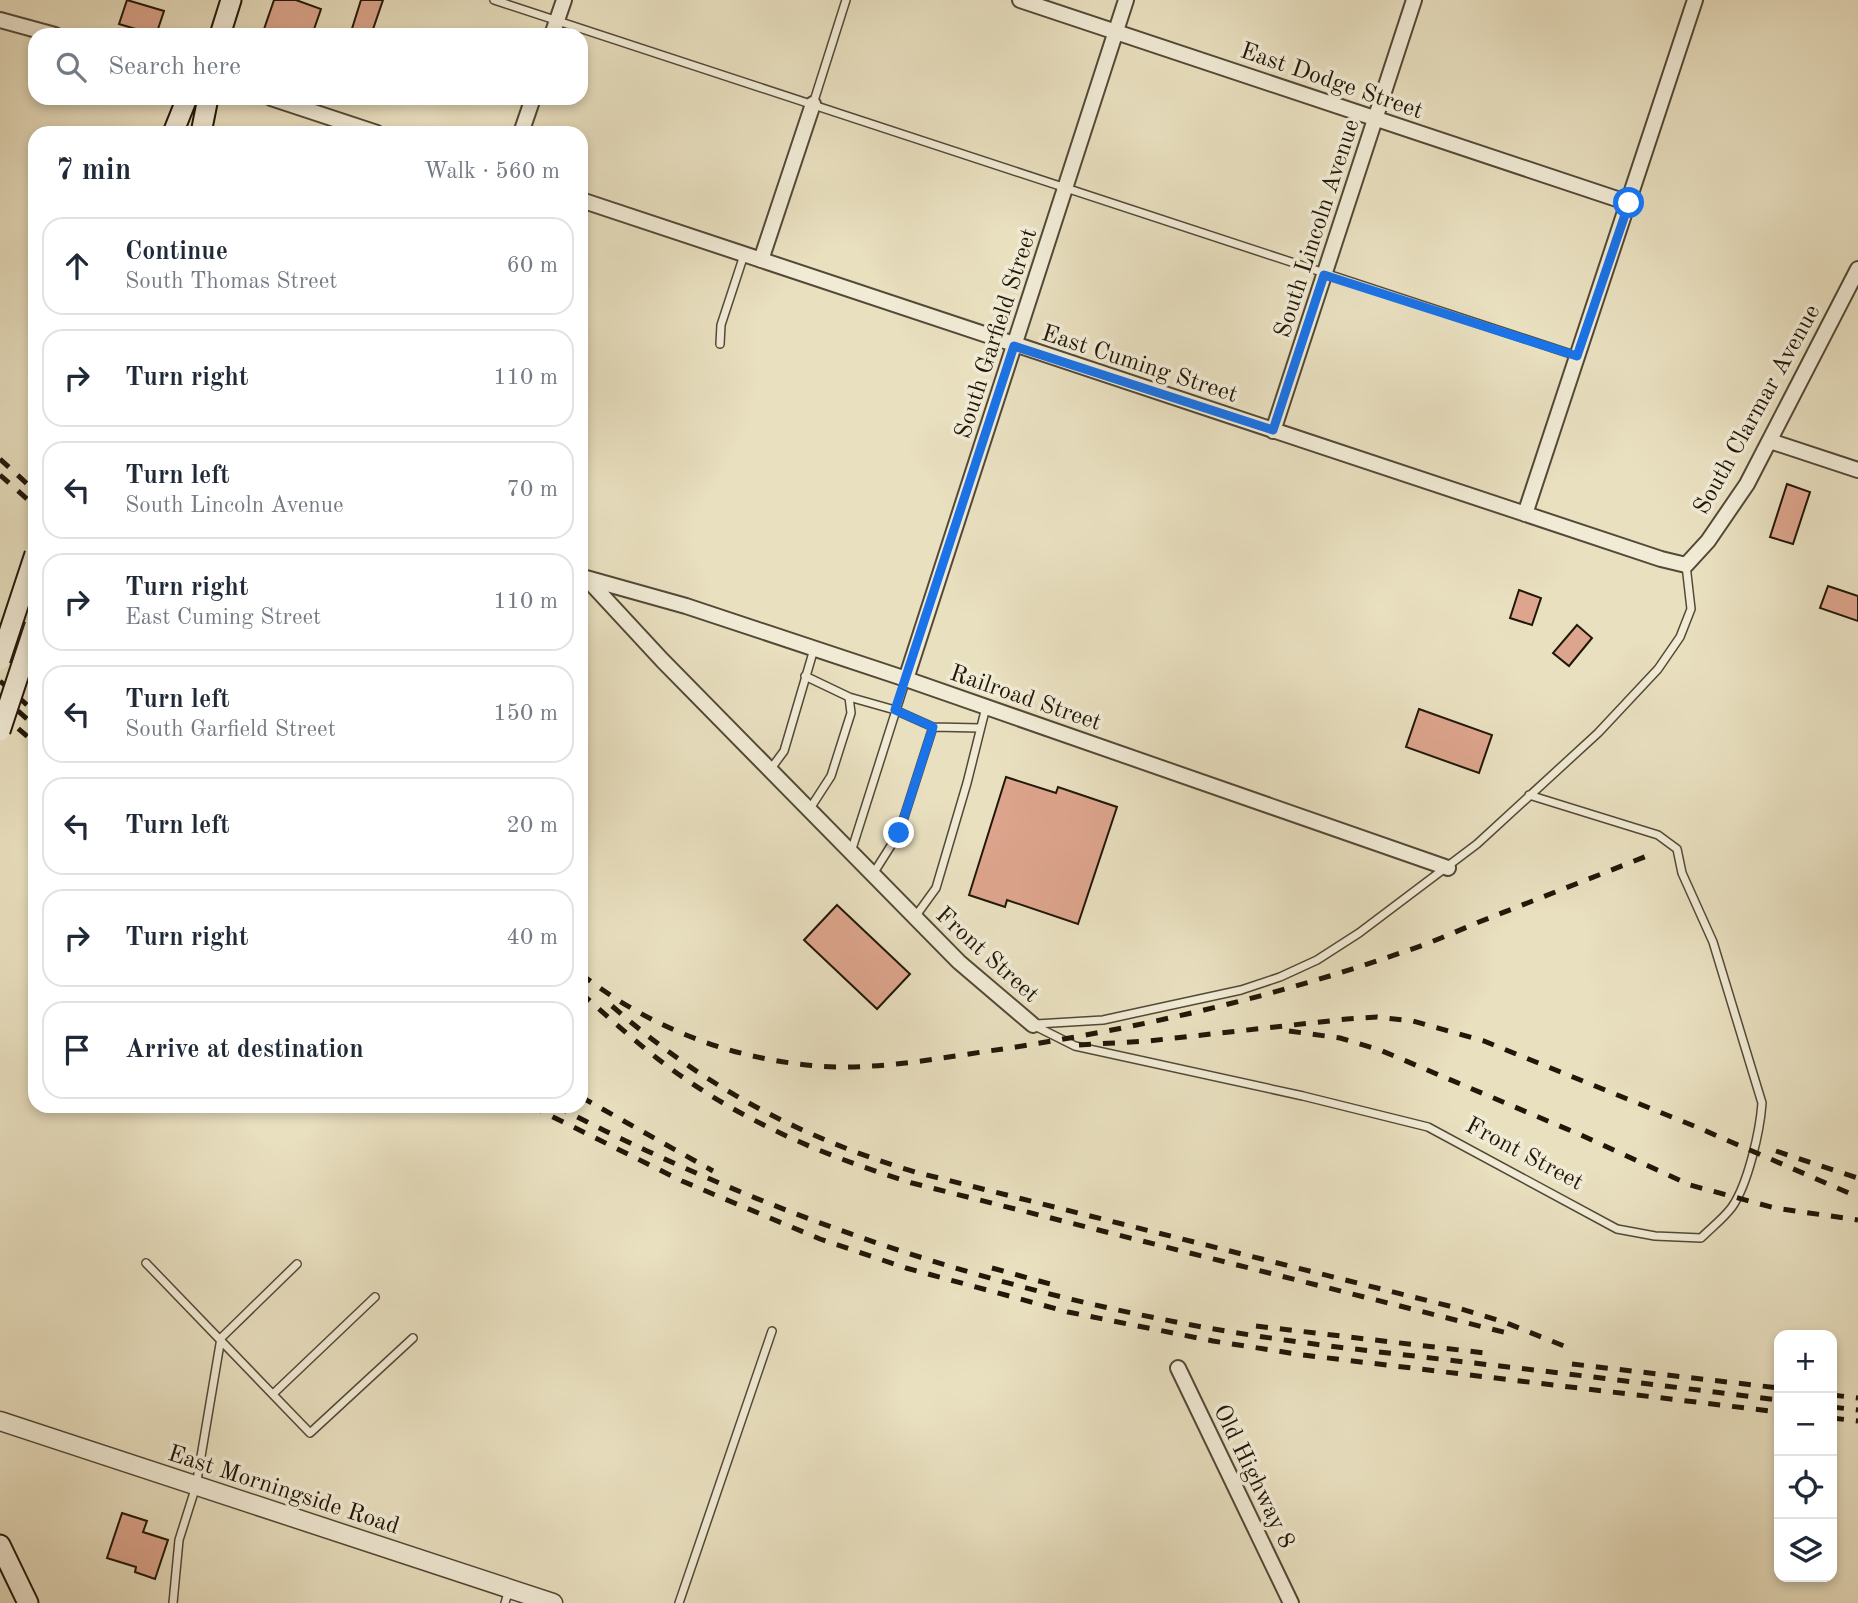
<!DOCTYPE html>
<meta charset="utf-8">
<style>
body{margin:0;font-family:"Old Standard TT",serif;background:#f6f6f7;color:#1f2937}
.controls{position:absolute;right:21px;bottom:21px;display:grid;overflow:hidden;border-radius:14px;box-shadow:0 4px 10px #0003}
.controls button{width:63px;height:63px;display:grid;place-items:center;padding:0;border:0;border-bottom:2px solid #e0e1e3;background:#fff;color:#1f2937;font:35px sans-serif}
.stop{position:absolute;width:21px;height:21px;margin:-16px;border:5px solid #1a73e8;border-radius:50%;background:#fff}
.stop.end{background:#1a73e8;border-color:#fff;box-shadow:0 2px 7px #0008}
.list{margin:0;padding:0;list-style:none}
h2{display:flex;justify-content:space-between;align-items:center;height:91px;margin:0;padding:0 28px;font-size:30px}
h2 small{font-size:23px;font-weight:400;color:#747a83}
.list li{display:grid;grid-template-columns:46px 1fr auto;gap:21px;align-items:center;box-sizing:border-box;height:98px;margin:0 14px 14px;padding:0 14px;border:2px solid #e0e1e3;border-radius:21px}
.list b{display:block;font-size:26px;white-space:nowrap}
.list p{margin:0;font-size:23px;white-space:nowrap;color:#747a83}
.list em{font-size:23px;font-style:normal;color:#747a83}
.icon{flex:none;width:38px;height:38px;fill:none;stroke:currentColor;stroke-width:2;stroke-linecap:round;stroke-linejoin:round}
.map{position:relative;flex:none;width:1858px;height:1603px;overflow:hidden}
.search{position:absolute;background:#fff;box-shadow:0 4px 10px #0003;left:28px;top:28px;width:560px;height:77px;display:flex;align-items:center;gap:18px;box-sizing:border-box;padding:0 24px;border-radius:21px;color:#747a83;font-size:26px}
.panel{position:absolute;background:#fff;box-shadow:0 4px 10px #0003;left:28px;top:126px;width:560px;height:987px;border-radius:21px}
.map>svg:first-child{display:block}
.building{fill:#dda58d;stroke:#211708;stroke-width:2}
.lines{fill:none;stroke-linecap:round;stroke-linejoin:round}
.service-casing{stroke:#534936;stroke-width:10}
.minor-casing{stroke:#534936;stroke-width:18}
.tertiary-casing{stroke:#534936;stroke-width:21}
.secondary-casing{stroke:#211708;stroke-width:23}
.service{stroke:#f1ebd6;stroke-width:7}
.minor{stroke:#f1ebd6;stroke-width:14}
.tertiary{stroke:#f1ebd6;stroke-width:18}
.secondary{stroke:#f1ebd6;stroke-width:19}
.rail{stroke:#211708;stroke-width:5;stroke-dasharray:12 12;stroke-linecap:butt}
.secondary-bridge-casing{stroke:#211708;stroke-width:23;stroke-linecap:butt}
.secondary-bridge{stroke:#f1ebd6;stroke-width:19}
.route{stroke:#1a73e8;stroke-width:9}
.labels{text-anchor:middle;stroke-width:7;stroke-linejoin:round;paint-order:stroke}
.street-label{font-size:24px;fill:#211708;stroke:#f1ebd6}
</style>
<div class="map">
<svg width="1858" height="1603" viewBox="0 0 1858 1603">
<rect width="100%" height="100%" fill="#e9e0c0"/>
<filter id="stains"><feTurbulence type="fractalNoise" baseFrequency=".00286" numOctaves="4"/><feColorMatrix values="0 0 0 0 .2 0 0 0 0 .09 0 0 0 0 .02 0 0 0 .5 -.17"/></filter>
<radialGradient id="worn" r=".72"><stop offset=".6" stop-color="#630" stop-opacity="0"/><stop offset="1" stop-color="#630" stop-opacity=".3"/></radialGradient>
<path class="building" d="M127,0l37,11 -8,24 -37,-11z
M274,0h22l25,9 -9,26h-50z
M361,0h22l-12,35h-21z
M1787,484l23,8 -17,52 -23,-7z
M1828,586l30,10v25l-38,-13z
M1519,590l22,8 -9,27 -22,-7z
M1577,625l15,13 -23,28 -16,-13z
M1419,709l73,26 -13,38 -73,-26z
M1006,777l50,16 2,-6 59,20 -39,117 -71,-24 -2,7 -36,-12z
M837,905l73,69 -33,35 -73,-69z
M122,1513l25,8 -4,11 25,8 -13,39 -20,-7 1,-5 -29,-9z"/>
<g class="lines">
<defs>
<path id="service" d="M494,0l1083,356
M813,104l33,-104
M720,344l1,-19 23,-70
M805,676l44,21 2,16 -20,63 -22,34
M849,697l46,13 38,17 -34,106 -26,41
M933,727l47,1
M770,770l14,-19 30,-102
M851,852l55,-173
M915,917l21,-29 31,-105 19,-76
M1036,1024l67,-4 138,-30 39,-13 37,-17 42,-27 118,-89 121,-111 60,-64 22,-32 11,-28 -5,-44
M1033,1025l42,21 228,50 125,31 189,102 38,7 46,2c10,-10 23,-20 31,-31 16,-23 28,-76 30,-104l-49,-161 -31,-69 -5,-24 -19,-14 -129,-40
M146,1263l164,170 103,-95
M273,1394l102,-97
M173,1603l6,-63 17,-54 25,-148 76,-74
M505,1603l4,-14
M679,1603l93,-272"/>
<path id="minor" d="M1020,0l609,203
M0,20l55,15
M552,35l12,-35
M271,98l106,35
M521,133l12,-35
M581,200l1080,359 25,6 22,-24 39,-57 111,-215
M761,260l52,-156
M1273,431l141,-431
M1770,441l88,29
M1525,514l170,-514
M586,578l100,28 220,73 542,189
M587,579l75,81 297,302 74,63
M906,679l220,-679
M1178,1368l113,235"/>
<path id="tertiary" d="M0,1421l553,182"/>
<path id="secondary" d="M220,35l11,-35
M173,133l14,-35
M201,133l7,-35
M0,1545l28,58"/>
</defs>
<use href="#service" class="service-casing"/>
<use href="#minor" class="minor-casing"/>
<use href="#tertiary" class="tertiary-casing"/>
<use href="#secondary" class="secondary-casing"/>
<use href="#service" class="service"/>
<use href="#minor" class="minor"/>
<use href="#tertiary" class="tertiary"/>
<use href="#secondary" class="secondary"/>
<path class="rail" d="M0,459l35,32
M0,475l35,31
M0,631l35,46
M0,681l35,31
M0,695l35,31
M0,713l35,30
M581,974c69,54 150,85 237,92 59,5 126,-9 185,-17 137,-21 272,-52 403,-98 25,-8 49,-19 73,-29 56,-22 112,-44 168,-66
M581,993c25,22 50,45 77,66 76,59 163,96 254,124l603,152
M612,1006c91,80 187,131 303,166l546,137 43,13 60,24
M1289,1031l51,7 40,12 201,85 109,50 85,23 83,12
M1079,1045l69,-4 199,-22 30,-2 36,4 71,20 215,87 159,69
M581,1097l132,74
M531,1106l151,75 138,58 86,29 162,44 145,29 90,14 476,57
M556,1106c190,99 394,171 605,213 106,22 214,32 321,45 99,11 198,24 297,36
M1776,1151l82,27
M992,1268l58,16
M1256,1326l229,27
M1572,1364l207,24
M1832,1395l26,3
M1832,1407l26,3
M1832,1418l26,3"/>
<defs>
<path id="secondary-bridge" d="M0,660l35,-106
M0,731l35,-106"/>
</defs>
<use href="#secondary-bridge" class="secondary-bridge-casing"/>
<use href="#secondary-bridge" class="secondary-bridge"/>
</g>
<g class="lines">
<path class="route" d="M899,833l34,-106 -38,-17 119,-364 259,84 51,-155 253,81 52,-153"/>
</g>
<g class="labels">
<g class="street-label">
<text transform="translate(1332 80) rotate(19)" y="8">East Dodge Street</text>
<text transform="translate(1316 228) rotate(-72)" y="8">South Lincoln Avenue</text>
<text transform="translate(995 333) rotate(-72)" y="8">South Garfield Street</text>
<text transform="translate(1140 363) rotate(18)" y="8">East Cuming Street</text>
<text transform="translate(1756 409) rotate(-61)" y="8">South Clarmar Avenue</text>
<text transform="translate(1026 697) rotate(19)" y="8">Railroad Street</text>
<text transform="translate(988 954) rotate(42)" y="8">Front Street</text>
<text transform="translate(1525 1153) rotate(28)" y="8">Front Street</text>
<text transform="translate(1255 1476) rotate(64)" y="8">Old Highway 8</text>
<text transform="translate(284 1489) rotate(18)" y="8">East Morningside Road</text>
</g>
</g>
<rect width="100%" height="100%" filter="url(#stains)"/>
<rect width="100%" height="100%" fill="url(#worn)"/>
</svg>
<div class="controls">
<button>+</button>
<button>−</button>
<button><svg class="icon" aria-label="locate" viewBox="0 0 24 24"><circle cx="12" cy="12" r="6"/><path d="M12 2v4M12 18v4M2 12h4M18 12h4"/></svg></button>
<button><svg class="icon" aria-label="layers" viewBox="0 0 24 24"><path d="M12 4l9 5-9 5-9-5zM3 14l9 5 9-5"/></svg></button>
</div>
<div class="stop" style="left:1629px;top:203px"></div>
<div class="stop end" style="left:899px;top:833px"></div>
<div class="search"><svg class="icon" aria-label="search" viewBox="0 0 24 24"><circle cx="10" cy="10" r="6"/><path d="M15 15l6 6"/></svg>Search here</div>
<section class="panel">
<h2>7 min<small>Walk · 560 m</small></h2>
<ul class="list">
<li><svg class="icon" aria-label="ahead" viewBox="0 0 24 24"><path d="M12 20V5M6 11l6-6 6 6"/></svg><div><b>Continue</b><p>South Thomas Street</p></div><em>60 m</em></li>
<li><svg class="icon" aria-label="right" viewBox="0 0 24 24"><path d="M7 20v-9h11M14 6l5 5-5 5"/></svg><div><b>Turn right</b></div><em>110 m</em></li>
<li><svg class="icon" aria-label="left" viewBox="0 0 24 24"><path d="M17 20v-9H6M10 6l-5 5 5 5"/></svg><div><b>Turn left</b><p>South Lincoln Avenue</p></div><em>70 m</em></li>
<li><svg class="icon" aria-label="right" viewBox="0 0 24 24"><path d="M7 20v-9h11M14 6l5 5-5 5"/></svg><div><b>Turn right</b><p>East Cuming Street</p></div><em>110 m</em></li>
<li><svg class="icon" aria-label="left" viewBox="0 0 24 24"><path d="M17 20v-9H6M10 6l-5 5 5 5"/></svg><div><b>Turn left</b><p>South Garfield Street</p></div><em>150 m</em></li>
<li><svg class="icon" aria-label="left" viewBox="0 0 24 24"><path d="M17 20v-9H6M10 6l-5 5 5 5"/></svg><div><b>Turn left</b></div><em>20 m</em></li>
<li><svg class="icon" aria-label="right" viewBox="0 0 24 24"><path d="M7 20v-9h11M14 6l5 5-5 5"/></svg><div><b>Turn right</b></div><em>40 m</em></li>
<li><svg class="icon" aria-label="arrive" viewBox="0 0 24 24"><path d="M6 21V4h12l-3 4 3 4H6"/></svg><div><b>Arrive at destination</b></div></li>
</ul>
</section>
</div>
